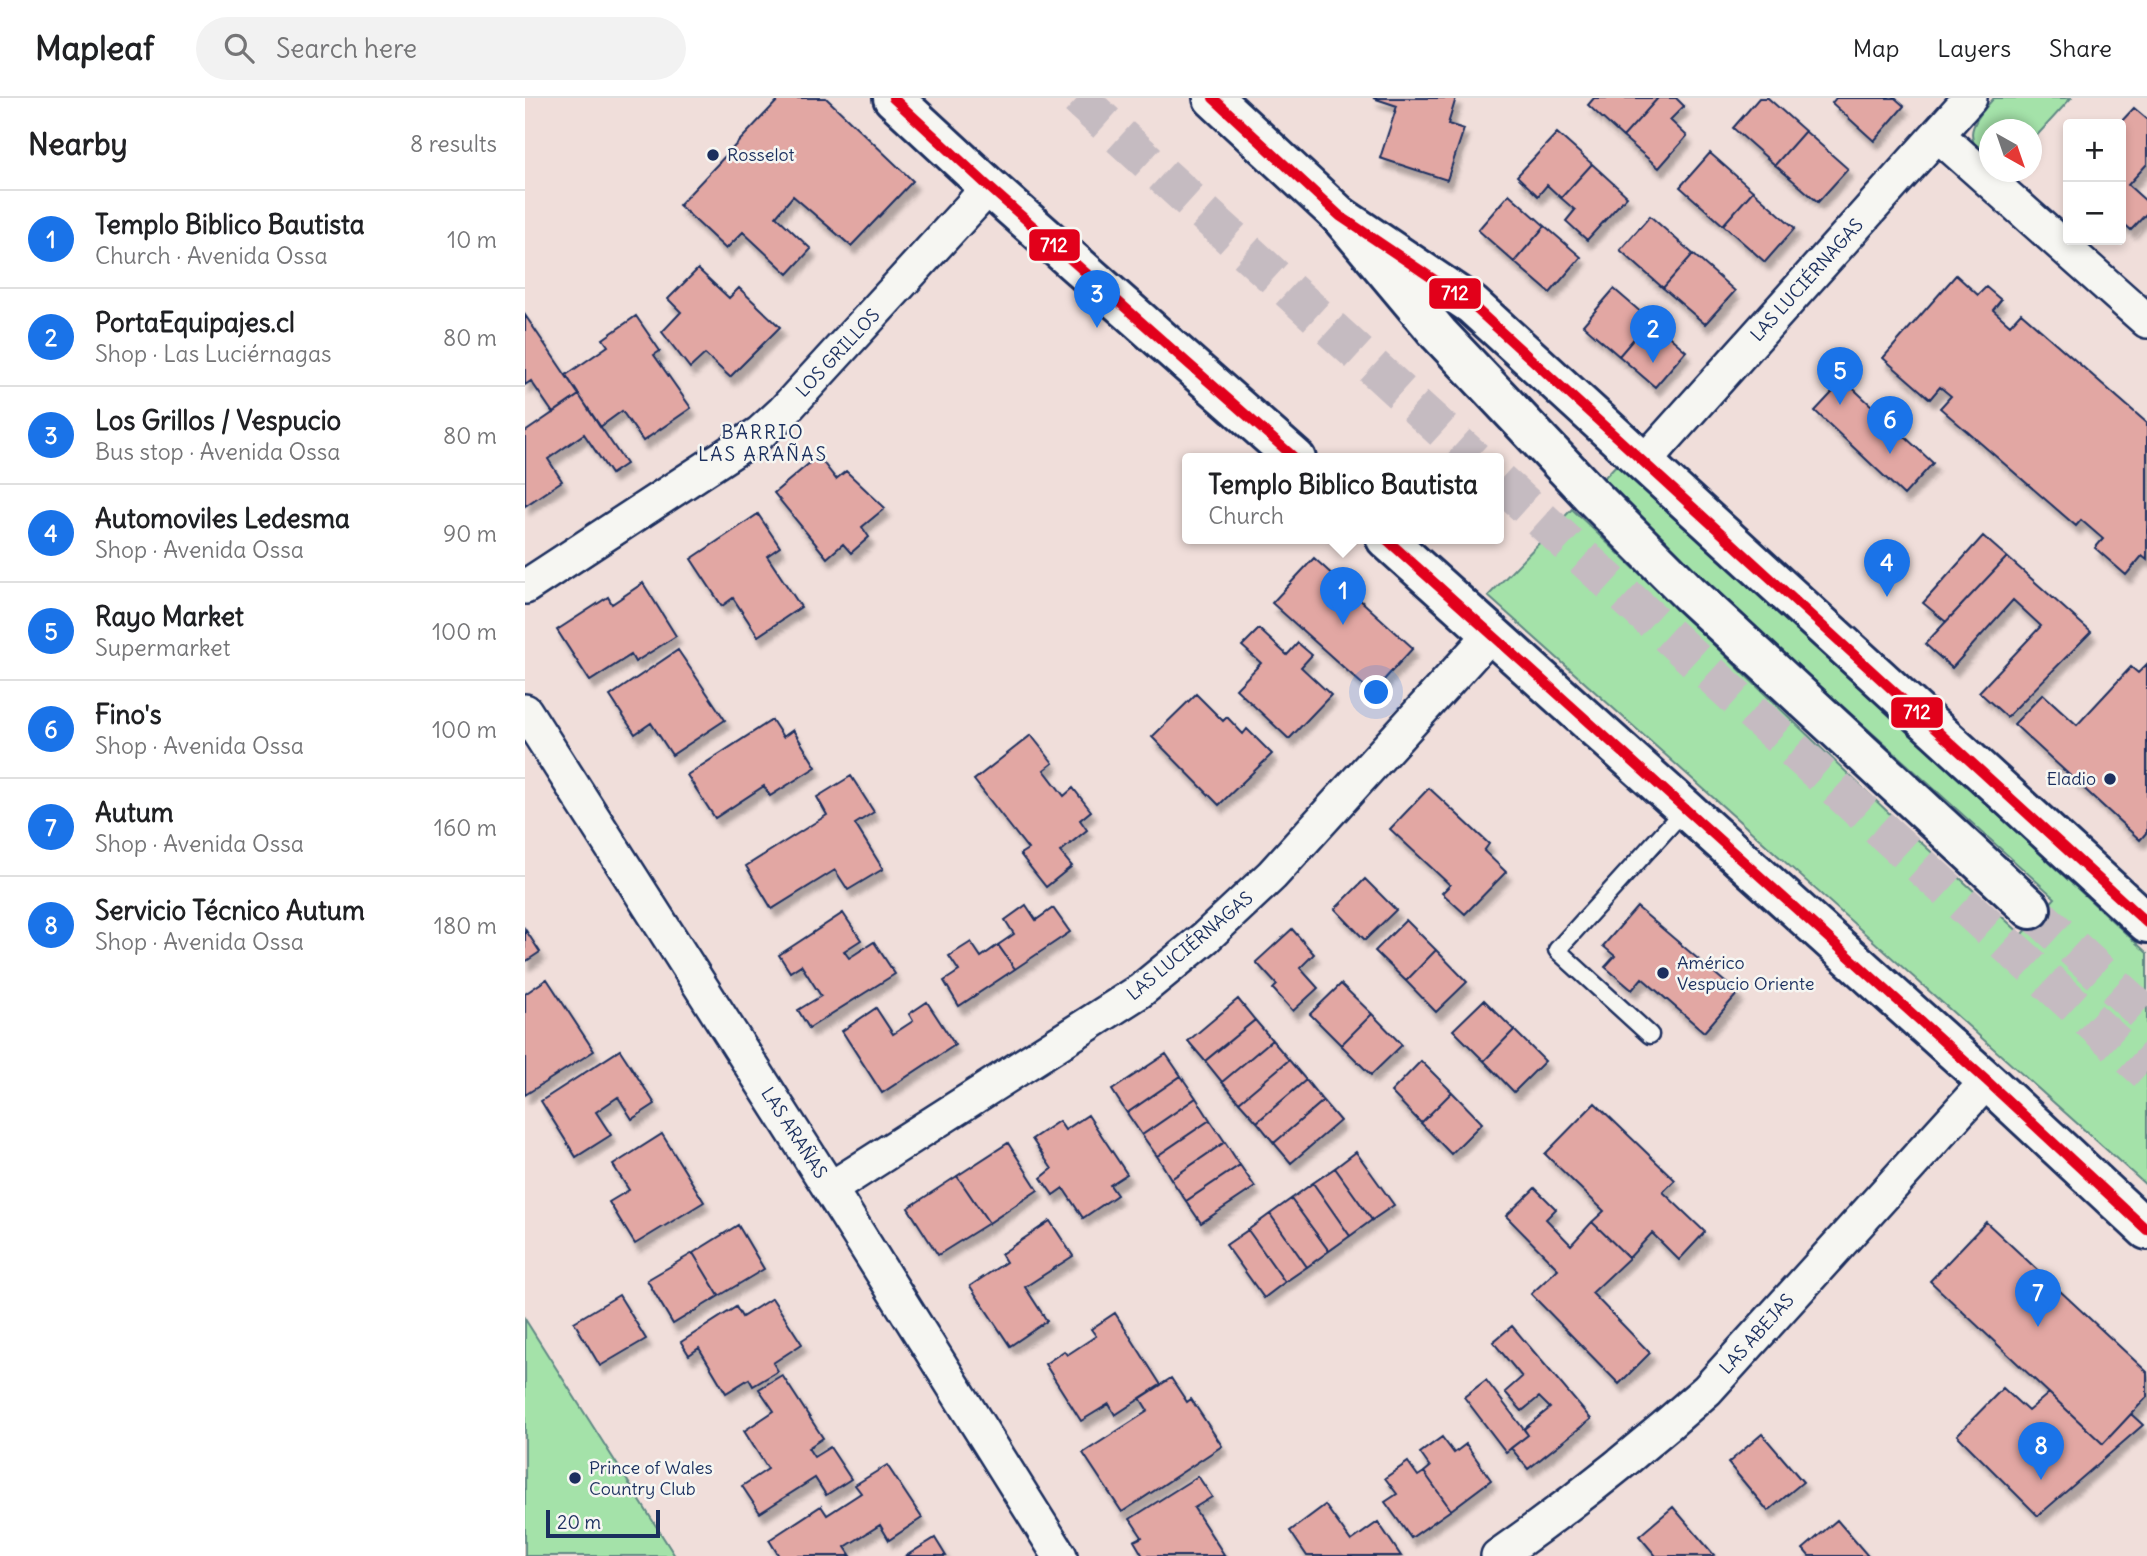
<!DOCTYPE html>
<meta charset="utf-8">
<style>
body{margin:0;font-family:Delius,sans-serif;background:#f2f2f2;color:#202124}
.controls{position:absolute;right:21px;top:21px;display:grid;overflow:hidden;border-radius:7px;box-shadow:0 4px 10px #0003}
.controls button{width:63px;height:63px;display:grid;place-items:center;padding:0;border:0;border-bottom:2px solid #e0e0e0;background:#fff;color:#202124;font:35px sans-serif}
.compass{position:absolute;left:1454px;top:21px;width:63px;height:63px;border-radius:50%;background:#fff;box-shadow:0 4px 10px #0003;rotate:140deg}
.scale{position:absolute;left:21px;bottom:18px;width:114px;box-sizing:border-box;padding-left:7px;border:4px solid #1b2f5e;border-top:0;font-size:19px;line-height:24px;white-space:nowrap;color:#1b2f5e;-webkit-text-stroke:5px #f6f6f2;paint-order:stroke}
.you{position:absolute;left:852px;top:595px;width:24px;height:24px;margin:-18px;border:5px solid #fff;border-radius:50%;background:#1a73e8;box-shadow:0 0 0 10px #1a73e833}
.badge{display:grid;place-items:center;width:46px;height:46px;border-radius:50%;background:#1a73e8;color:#fff;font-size:23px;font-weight:700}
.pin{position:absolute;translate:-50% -58px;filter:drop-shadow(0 2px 4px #0008)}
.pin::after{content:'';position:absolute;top:37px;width:24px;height:21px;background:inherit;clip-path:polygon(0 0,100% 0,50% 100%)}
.popup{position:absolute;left:657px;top:355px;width:322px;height:91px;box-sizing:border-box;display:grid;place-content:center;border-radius:7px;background:#fff;filter:drop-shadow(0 2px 5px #0005);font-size:23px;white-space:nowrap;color:#757577}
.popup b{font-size:26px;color:#202124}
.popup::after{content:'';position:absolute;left:50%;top:100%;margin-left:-14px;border:14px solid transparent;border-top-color:#fff}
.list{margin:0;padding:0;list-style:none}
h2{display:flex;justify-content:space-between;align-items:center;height:91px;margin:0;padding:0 28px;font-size:30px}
h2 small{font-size:23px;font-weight:400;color:#757577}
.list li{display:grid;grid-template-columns:46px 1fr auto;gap:21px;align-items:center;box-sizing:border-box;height:98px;padding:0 28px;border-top:2px solid #e0e0e0}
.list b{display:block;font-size:26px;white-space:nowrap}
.list p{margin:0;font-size:23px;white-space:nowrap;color:#757577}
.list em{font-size:23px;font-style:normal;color:#757577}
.icon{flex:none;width:38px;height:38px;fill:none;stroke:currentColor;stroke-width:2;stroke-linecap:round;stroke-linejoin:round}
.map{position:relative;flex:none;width:1622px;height:1458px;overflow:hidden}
header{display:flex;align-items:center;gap:42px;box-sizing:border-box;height:98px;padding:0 35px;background:#fff;border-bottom:2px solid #e0e0e0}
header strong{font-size:33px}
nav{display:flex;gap:38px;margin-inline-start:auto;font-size:24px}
.search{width:490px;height:63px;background:#f2f2f2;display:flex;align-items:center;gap:18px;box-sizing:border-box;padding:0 24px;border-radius:38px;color:#757577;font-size:26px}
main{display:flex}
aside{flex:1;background:#fff}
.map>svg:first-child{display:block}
.green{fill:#a4e2a9;stroke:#608884;stroke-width:2}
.building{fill:#e2a7a3;stroke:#1b2f5e;stroke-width:2;filter:url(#shadow)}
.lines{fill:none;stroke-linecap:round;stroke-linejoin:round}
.motorway-tunnel{stroke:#c5bbc1;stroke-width:38;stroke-dasharray:38 19;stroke-linecap:butt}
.service-casing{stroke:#1b2f5e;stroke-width:21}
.minor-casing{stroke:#1b2f5e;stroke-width:38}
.primary-casing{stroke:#1b2f5e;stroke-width:44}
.motorway-casing{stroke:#1b2f5e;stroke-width:44}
.service{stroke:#f6f6f2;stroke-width:16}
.minor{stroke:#f6f6f2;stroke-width:33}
.primary{stroke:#f6f6f2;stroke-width:38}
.motorway{stroke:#f6f6f2;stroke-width:38}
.bus-1-casing{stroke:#f6f6f2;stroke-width:16}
.bus-1{stroke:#e2001a;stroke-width:10}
.poi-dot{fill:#1b2f5e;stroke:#f6f6f2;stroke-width:2.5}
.labels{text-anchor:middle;stroke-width:5;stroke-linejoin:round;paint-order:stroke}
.poi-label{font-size:18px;fill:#1b2f5e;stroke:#f6f6f2;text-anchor:start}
.street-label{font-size:18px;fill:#1b2f5e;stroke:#f6f6f2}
.neighbourhood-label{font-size:19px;letter-spacing:2px;fill:#1b2f5e;stroke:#f6f6f2}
.line-badge{stroke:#f6f6f2;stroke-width:2.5}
.badge-label{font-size:19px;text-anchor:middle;font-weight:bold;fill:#fff}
</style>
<header>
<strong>Mapleaf</strong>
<div class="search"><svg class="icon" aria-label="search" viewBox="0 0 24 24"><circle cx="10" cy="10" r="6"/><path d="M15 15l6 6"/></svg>Search here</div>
<nav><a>Map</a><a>Layers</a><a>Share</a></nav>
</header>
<main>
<aside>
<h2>Nearby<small>8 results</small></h2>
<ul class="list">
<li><span class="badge">1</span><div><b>Templo Biblico Bautista</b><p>Church · Avenida Ossa</p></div><em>10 m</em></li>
<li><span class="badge">2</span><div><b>PortaEquipajes.cl</b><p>Shop · Las Luciérnagas</p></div><em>80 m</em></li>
<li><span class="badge">3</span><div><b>Los Grillos / Vespucio</b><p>Bus stop · Avenida Ossa</p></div><em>80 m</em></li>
<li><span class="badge">4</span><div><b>Automoviles Ledesma</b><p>Shop · Avenida Ossa</p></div><em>90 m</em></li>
<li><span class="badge">5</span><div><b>Rayo Market</b><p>Supermarket</p></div><em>100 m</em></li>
<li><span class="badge">6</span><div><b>Fino's</b><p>Shop · Avenida Ossa</p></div><em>100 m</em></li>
<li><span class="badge">7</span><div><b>Autum</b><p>Shop · Avenida Ossa</p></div><em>160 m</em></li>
<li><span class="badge">8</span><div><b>Servicio Técnico Autum</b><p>Shop · Avenida Ossa</p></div><em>180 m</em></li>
</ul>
</aside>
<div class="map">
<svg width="1622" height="1458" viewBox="0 0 1622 1458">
<defs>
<filter id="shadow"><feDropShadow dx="4.5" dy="8" stdDeviation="2" flood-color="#0004"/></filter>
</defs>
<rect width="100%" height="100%" fill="#f0deda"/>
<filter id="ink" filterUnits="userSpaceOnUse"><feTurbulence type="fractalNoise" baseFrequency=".0143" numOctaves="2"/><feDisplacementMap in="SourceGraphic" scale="14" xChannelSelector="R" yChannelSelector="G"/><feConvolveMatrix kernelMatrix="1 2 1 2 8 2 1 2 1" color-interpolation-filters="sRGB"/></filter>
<g filter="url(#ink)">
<path class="green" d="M1469,0h77l-39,43 -1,-11h-42v31c-30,-24 -15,-40 5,-63z
M1093,365l529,490v233l-659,-590 84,-87 319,306 131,120 33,-37 -351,-317 -100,-103z
M0,1221l150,237h-150z"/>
<path class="building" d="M255,0h46l87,83 -62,65 -58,-50 -17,20 35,33 -23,25 -45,-42 -17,17 -47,-44z
M848,0h83l-8,26 16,5 -17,51 -67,-22 17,-52z
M1069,0h64l-35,39 -35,-32z
M1133,0h18l8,8 -14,14 17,16 -28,32 -36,-31z
M1234,0h9l37,33 -30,34 -42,-37z
M1311,0h59l9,8 -30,35 -42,-38z
M1609,10l13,11v45l-19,21 19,17v11l-16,17 -10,-9 -2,-97z
M1280,33l43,38 -30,33 -43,-37z
M1032,35l35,31 -31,34 -14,-13 -9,11 -21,-20z
M1185,55l43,38 -30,34 -43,-38z
M1067,66l35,32 -40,44 -21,-19 9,-11 -14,-12z
M1228,93l42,37 -30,34 -42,-37z
M984,96l36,32 -31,36 -36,-32z
M1125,118l43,38 -30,34 -43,-38z
M1020,128l36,31 -31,36 -36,-31z
M1168,156l42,37 -30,33 -42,-36z
M173,171l31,29 10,-10 41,39 -50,50 -25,-23 -15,14 -28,-36 19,-20 -13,-13z
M1431,177l22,20 8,-8 15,13 -8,10 17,15 11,-12 126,110v137l-5,-4 -16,19 -31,-27 8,-9 -22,-19 -5,6 -136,-118 11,-12 -11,-9 -10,12 -47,-41z
M1089,191l36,31 -31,36 -36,-31z
M0,217l54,80 -26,18 -22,-32 -6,4z
M111,218l24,35 -6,4 37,53 -48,33 -21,-30 -22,16 -34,-52 42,-29 -5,-7z
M1125,222l36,31 -31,36 -36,-31z
M1319,282l89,83 -29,32 -89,-84z
M54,297l47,69 -15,10 -27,-40 -36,25 14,22 -37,25v-74z
M293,358l18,23 10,-8 39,37 -23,19 7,10 -18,16 -8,-9 -16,14 -53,-65z
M233,416l22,33 -13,9 34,51 -43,29 -25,-38 -11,8 -31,-47z
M1458,438l24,21 -61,65 -23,-19z
M1482,459l84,75 -84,85 -28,-25 62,-66 -28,-26 -61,68 -27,-24z
M789,460l99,90 -41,45 -100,-90z
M118,485l33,53 -41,26 -4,-7 -41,26 -33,-51 51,-33 4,7z
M734,531l28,26 11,-12 14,12 -11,12 30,28 -42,44 -53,-50 25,-26 -19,-17z
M153,552l47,70 -53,35 -21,-32 -16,11 -25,-38z
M1622,566v168l-7,8 -126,-116 29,-30 34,31 54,-58 7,6z
M671,596l27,27 4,-4 16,17 4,-5 25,25 -53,51 -67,-68z
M247,622l11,17 10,-7 23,37 -46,29 -6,-10 -49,32 -28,-43z
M506,637l22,28 -9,7 20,26 9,-8 18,23 -11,9 7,10 -27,22 12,14 -26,21 -26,-33 8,-5 -54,-69z
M326,678l23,36 -19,12 28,45 -35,21 -13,-20 -63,39 -26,-43 81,-51 -10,-18z
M904,690l60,56 -5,7 22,21 -41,42 -23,-21 8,-8 -60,-56z
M840,781l31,31 -31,30 -30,-31z
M501,807l10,15 17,-12 17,24 -55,37 -17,-24 16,-11 -9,-14z
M1112,809l101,86 -34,39 -62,-54 -10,12 -27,-23 10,-11 -12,-10z
M318,815l18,27 -17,11 5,7 25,-16 21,32 -86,54 -11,-18 23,-14 -20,-31 -11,7 -11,-17z
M881,822l30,30 -30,31 -31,-30z
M0,831l15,23 -15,10z
M767,831l22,25 -14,14 18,20 -25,23 -20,-22 4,-4 -21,-23z
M446,844l10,15 17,-12 17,24 -56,37 -15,-25 15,-10 -10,-15z
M911,852l31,32 -31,30 -30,-31z
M22,881l47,72 -69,44v-101z
M816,886l31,30 -31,31 -31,-31z
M713,901l17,21 -50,41 -17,-20z
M959,902l30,30 -30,31 -31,-31z
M402,904l28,43 -73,48 -40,-62 34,-23 17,26 20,-13 -4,-7z
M847,916l30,31 -31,30 -30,-30z
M730,922l17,20 -50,42 -17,-21z
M989,932l31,31 -31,31 -30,-31z
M747,942l17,20 -50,42 -17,-20z
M95,952l35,54 -23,15 -14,-22 -22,15 15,23 -35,22 -35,-56z
M641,956l15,22 -54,37 -15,-23z
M764,962l17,20 -49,42 -18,-20z
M896,963l31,31 -31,31 -30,-31z
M656,978l15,22 -54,37 -15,-22z
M781,982l17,21 -49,42 -17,-21z
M927,994l30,31 -31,31 -30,-31z
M671,1000l14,22 -53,36 -15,-21z
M798,1003l17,20 -49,42 -17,-20z
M1070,1005l80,77 -12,12 42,40 -26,28 -27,-27 -23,25 -37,-36 12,-11 -59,-57z
M563,1017l39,59 -17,11 7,10 -34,23 -20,-30 -10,7 -12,-17 11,-9 -20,-30 27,-18 6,9z
M685,1022l15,22 -54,37 -14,-23z
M137,1036l42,68 -69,42 -26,-42 20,-12 -16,-25z
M700,1044l15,23 -54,36 -15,-22z
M483,1045l30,47 -49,33 -32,-47z
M831,1054l38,53 -22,15 -37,-52z
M715,1067l15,22 -54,36 -15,-22z
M810,1070l37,52 -22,16 -37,-53z
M432,1078l32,47 -51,32 -30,-47z
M788,1085l37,53 -21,15 -38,-52z
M1010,1090l21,21 -10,10 25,26 21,-23 37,36 -37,35 58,60 -31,31 -88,-90 27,-25 -52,-53z
M766,1101l38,52 -22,16 -37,-53z
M745,1116l37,53 -22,15 -37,-52z
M525,1123l23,35 -48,31 22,34 -37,25 -40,-60 36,-24 -5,-8z
M1461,1124l161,150v25l-44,47 -173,-163z
M213,1127l26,44 -45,27 -26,-43z
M723,1132l37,52 -21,16 -38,-53z
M168,1155l26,43 -46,28 -26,-44z
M94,1197l27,44 -46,27 -26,-44z
M247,1200l30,46 -29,19 5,8 -25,15 -4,-7 -23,14 -27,-45 -10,7 -8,-13 55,-35 6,10z
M590,1215l46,72 -46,30 -6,-11 -28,17 -36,-57 19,-13 3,4 29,-19 -5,-7z
M987,1228l79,93 -63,50 -17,-21 17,-13 -4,-6 26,-21 -11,-11 -17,14 -17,-19 17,-15 -29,-35z
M257,1277l41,63 -15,10 6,9 16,-10 21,32 -25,16 -11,-17 -55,35 -18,-27 26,-17 -24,-38 30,-20 -15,-22z
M646,1280l16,24 4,-3 31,47 -100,66 -39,-59 65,-42 -8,-13z
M961,1282l42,55 -22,17 -42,-55z
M1478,1290l25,23 21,-18 54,51 28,-30 12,11 -105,91 -81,-81z
M1237,1336l41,48 -35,29 -40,-48z
M917,1339l12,16 12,-9 25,36 -40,30 -27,-38 6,-5 -10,-14z
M883,1364l10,14 6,-4 27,38 -40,28 -26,-36 12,-8 -12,-16z
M362,1367l35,53 -33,22 -9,-15 -35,22 6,9h-72l-10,-16 52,-34 6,9 34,-22 -6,-8z
M673,1378l14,21 -18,11 31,48h-82l-9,-15 8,-4 -12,-18z
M800,1407l26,36 27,-19 23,34h-94l-17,-25z
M1148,1409l41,48 -2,1h-56l-17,-20z
M1312,1422l31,36h-59l-6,-7z
M410,1440l11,18h-40z"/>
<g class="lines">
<path class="motorway-tunnel" d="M553,0l396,361
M974,383l648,591
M1506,811l116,107"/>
<defs>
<path id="service" d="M1125,937l-93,-85 128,-141"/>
<path id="minor" d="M1413,37l209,186
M1119,364l326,-364
M0,489l235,-154 23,-21 206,-225
M0,613l305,478 230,367
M305,1091l310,-198 66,-54 66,-62 219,-241
M973,1458c73,-51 143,-107 209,-166l280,-309"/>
<path id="primary" d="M368,0l96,89 307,272
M688,0l127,118 132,89 675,618
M861,441l601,542 160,149"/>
<path id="motorway" d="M815,118l99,118 151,160 99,99 342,316"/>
</defs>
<use href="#service" class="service-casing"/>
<use href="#minor" class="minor-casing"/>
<use href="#primary" class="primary-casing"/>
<use href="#motorway" class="motorway-casing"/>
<use href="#service" class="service"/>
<use href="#minor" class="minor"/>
<use href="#primary" class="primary"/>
<use href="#motorway" class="motorway"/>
<defs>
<path id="bus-1" d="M368,0l96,89 307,272
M688,0l127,118 132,89 675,618
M861,441l601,542 160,149"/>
</defs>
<use href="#bus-1" class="bus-1-casing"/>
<use href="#bus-1" class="bus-1"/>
</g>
</g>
<g class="poi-dot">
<circle cx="188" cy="57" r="7"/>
<circle cx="1585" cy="681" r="7"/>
<circle cx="1138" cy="875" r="7"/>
<circle cx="50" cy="1380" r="7"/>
</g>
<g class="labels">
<g class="poi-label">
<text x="202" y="63">Rosselot</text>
<text x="1571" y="687" text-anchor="end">Eladio</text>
<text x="1152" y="871">Américo<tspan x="1152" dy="21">Vespucio Oriente</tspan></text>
<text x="64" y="1376">Prince of Wales<tspan x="64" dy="21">Country Club</tspan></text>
</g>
<g class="street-label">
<text transform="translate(1282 182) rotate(-48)" y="6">LAS LUCIÉRNAGAS</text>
<text transform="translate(313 255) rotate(-47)" y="6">LOS GRILLOS</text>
<text transform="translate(665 848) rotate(-40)" y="6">LAS LUCIÉRNAGAS</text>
<text transform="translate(269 1035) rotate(57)" y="6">LAS ARAÑAS</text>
<text transform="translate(1232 1236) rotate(-48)" y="6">LAS ABEJAS</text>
</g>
<g class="neighbourhood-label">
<text x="238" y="341">BARRIO<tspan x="238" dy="22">LAS ARAÑAS</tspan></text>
</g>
</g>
<g class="line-badge">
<rect x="503" y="130" width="53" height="34" rx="7" fill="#e2001a"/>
<rect x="903" y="179" width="54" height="33" rx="7" fill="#e2001a"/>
<rect x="1365" y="598" width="54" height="33" rx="7" fill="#e2001a"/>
</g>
<g class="badge-label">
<text x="529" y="154">712</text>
<text x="930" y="202">712</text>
<text x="1392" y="621">712</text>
</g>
</svg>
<div class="controls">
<button>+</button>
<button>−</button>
</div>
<svg class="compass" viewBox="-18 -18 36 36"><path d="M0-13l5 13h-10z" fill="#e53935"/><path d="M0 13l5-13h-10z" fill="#757577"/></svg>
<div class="scale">20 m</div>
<div class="you"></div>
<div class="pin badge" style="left:818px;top:527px">1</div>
<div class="popup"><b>Templo Biblico Bautista</b>Church</div>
<div class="pin badge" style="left:1128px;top:265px">2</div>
<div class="pin badge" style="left:572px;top:230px">3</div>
<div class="pin badge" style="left:1362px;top:499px">4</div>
<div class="pin badge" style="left:1315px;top:307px">5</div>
<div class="pin badge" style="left:1365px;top:356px">6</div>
<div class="pin badge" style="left:1513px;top:1229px">7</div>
<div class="pin badge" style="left:1516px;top:1382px">8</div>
</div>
</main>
